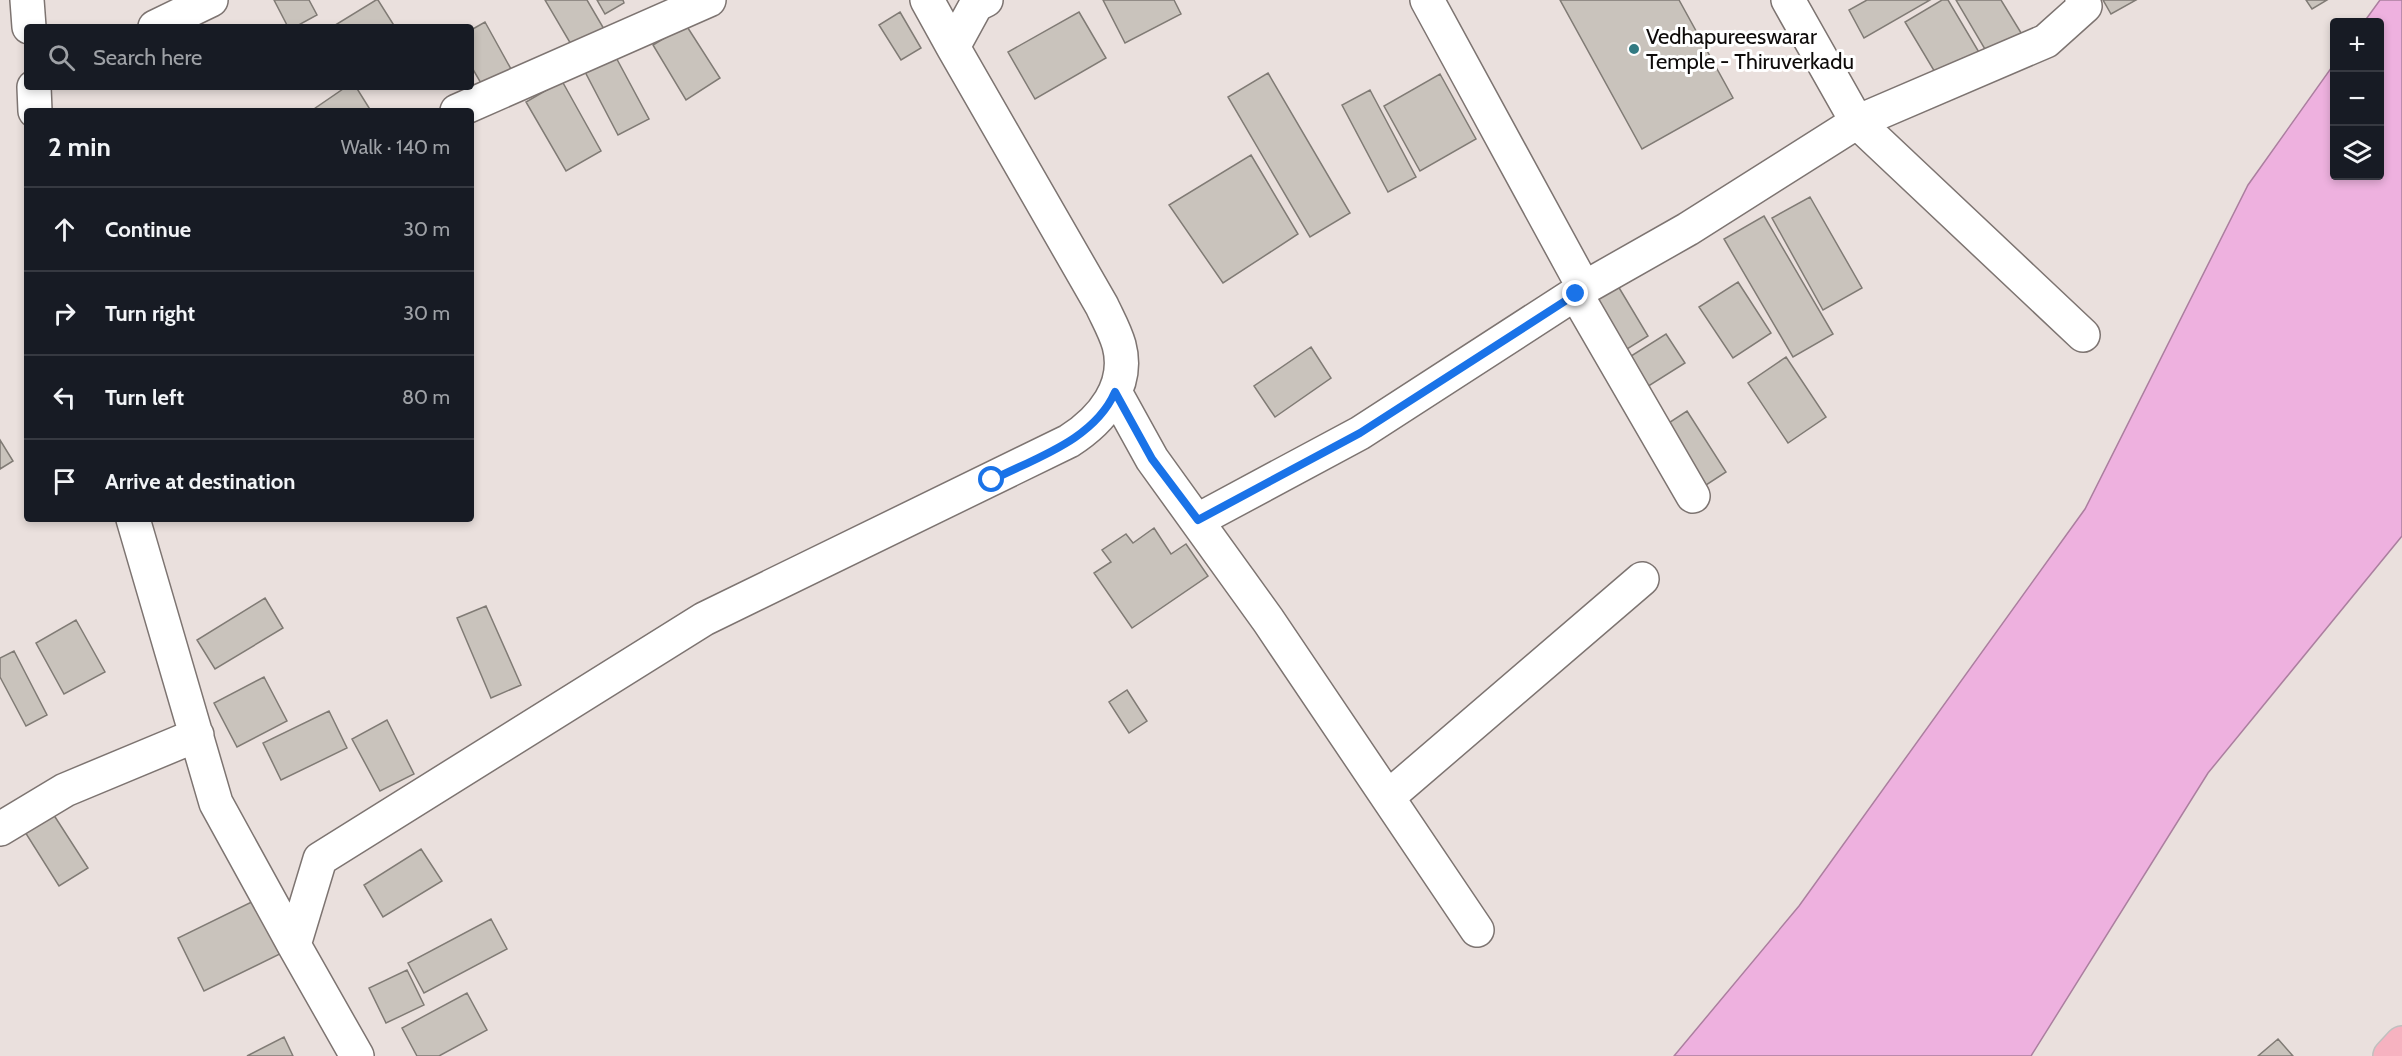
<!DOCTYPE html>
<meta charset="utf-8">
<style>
body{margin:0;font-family:Cabin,sans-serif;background:#20242c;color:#f1f3f6}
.controls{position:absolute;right:18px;top:18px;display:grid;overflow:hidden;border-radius:6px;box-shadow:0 3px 9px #0003}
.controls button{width:54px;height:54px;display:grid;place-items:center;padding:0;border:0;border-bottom:2px solid #363941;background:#171b24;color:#f1f3f6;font:30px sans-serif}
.stop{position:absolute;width:18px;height:18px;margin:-14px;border:4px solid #1a73e8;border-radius:50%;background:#fff}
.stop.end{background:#1a73e8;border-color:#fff;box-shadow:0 2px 6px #0008}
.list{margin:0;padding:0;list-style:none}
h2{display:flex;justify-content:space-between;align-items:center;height:78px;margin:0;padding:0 24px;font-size:26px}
h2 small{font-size:20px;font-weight:400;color:#9ea1a6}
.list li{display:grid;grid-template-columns:39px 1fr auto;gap:18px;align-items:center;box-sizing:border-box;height:84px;padding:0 24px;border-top:2px solid #363941}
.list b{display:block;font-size:22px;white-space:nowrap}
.list em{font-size:20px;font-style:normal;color:#9ea1a6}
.icon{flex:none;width:33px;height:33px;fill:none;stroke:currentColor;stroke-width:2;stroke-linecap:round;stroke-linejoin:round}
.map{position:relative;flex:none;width:2402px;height:1056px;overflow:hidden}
.search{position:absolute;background:#171b24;box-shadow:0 3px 9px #0003;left:24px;top:24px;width:450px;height:66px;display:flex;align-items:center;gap:15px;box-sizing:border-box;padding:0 21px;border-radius:6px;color:#9ea1a6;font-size:22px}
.panel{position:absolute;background:#171b24;box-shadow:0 3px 9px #0003;left:24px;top:108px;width:450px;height:414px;border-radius:6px}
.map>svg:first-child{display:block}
.water{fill:#eeb1df;stroke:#ab7f9f;stroke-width:1.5}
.building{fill:#c9c3bc;stroke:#807b75;stroke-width:1.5}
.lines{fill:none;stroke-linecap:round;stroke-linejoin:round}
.minor-casing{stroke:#7d7471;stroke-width:36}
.major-casing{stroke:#c0c0bf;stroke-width:36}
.minor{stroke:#fff;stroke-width:33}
.major{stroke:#f6b2c0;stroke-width:33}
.route{stroke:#1a73e8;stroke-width:8}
.poi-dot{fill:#327a82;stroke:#fff;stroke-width:2}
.labels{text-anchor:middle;stroke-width:6;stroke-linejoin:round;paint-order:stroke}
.poi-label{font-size:22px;fill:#0e0b0a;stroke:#fff;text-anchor:start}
</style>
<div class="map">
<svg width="2402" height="1056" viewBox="0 0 2402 1056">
<rect width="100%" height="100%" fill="#eae0dd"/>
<path class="water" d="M2380,0h22v536l-194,237 -177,283h-357l125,-150 286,-397 163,-324 86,-121v112h46v-154h-16z"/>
<path class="building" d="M274,0h35l8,15 -22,12h-7z
M376,0h2l17,27h-63z
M545,0h42l17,29 -32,17z
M597,0h26l1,3 -19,11z
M1103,0h71l7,14 -56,29z
M1560,0h119l54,98 -91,51z
M1867,0h63l-66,38 -15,-28z
M1942,0h6l35,59 -41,25 -37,-62z
M1956,0h45l22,36 -34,20z
M2103,0h33l-25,14z
M2306,0h21l-15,9z
M900,12l21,36 -20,12 -22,-35z
M1079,12l27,46 -71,41 -27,-47z
M485,22l26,47 -29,16 -11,-19v-36z
M686,25l34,53 -34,22 -33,-55z
M612,50l37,69 -31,16 -36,-69z
M1268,73l82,140 -40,24 -82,-140z
M1440,74l36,65 -56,32 -36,-65z
M562,81l39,70 -35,20 -40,-69z
M346,87h10l15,24h-60z
M1370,90l46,87 -28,15 -46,-87z
M1251,155l47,79 -75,49 -54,-78z
M1810,197l52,91 -39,22 -51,-92z
M1764,216l69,118 -40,23 -69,-118z
M1738,282l33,51 -38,25 -34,-51z
M1618,286l30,50 -29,18 -31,-51z
M1666,334l19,29 -46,29 -19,-29z
M1311,347l20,31 -56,39 -21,-31z
M1786,357l40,60 -38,26 -40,-60z
M1687,411l39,61 -26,17 -39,-61z
M0,440l13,21 -13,8z
M1154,528l17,26 15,-10 22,32 -76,52 -38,-55 17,-11 -9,-12 24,-16 7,9z
M265,598l18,30 -68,41 -18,-29z
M486,606l35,79 -30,13 -34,-80z
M76,620l29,52 -41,22 -28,-51z
M14,651l33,64 -21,11 -26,-49v-19z
M264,677l23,44 -50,26 -23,-44z
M1127,690l20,31 -18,12 -20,-31z
M329,711l18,37 -66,32 -18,-37z
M387,720l27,54 -34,17 -28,-52z
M48,806l40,62 -29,18 -39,-62z
M421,849l21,32 -59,36 -19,-32z
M260,898l26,53 -82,40 -26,-53z
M491,919l16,30 -83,44 -16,-30z
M407,970l17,35 -38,18 -17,-35z
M467,993l20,37 -48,26h-22l-15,-28z
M284,1037l9,19h-46z
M2278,1039l15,17h-35z"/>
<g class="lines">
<defs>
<path id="minor" d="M27,0l2,27
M927,0l26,47
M1788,0l69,122 226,213
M155,27l56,-27
M34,87l1,24
M457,111l252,-111
M1584,288l104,-59 169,-107 189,-81 39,-35 -3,-6
M1576,294l117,202
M1115,392l37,67 116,161 209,310
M133,519l83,284 78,142
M1198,520l162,-87 224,-145 -157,-288
M1388,797l254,-218
M0,829l65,-39 132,-55
M357,1056l-63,-111 26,-86 384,-240 365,-178c33,-21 61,-55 50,-96 -4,-14 -11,-26 -17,-39l-149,-259 23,-42 10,-5"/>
<path id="major" d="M2390,1056l12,-13"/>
</defs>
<use href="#minor" class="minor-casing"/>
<use href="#major" class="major-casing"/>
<use href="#minor" class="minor"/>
<use href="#major" class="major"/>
</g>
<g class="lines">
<path class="route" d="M992,480c43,-22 102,-40 123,-88l37,67 46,61 162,-87 216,-139"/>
</g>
<circle class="poi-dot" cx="1634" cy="49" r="6"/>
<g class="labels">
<g class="poi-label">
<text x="1646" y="44">Vedhapureeswarar<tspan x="1646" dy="25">Temple - Thiruverkadu</tspan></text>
</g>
</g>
</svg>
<div class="controls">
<button>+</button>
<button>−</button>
<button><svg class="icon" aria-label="layers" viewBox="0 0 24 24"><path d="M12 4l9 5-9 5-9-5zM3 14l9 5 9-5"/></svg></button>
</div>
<div class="stop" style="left:992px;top:480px"></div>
<div class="stop end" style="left:1576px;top:294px"></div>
<div class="search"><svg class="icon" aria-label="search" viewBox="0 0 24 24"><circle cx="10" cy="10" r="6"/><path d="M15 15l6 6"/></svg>Search here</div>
<section class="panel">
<h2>2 min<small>Walk · 140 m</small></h2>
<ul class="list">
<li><svg class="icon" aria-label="ahead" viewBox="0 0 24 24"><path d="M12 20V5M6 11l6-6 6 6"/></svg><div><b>Continue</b></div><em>30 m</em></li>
<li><svg class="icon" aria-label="right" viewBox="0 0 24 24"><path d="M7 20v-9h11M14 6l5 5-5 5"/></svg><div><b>Turn right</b></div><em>30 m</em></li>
<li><svg class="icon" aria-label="left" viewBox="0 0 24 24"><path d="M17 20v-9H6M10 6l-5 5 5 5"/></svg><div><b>Turn left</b></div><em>80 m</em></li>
<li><svg class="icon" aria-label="arrive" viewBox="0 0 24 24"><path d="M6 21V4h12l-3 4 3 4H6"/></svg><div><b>Arrive at destination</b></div></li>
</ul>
</section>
</div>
